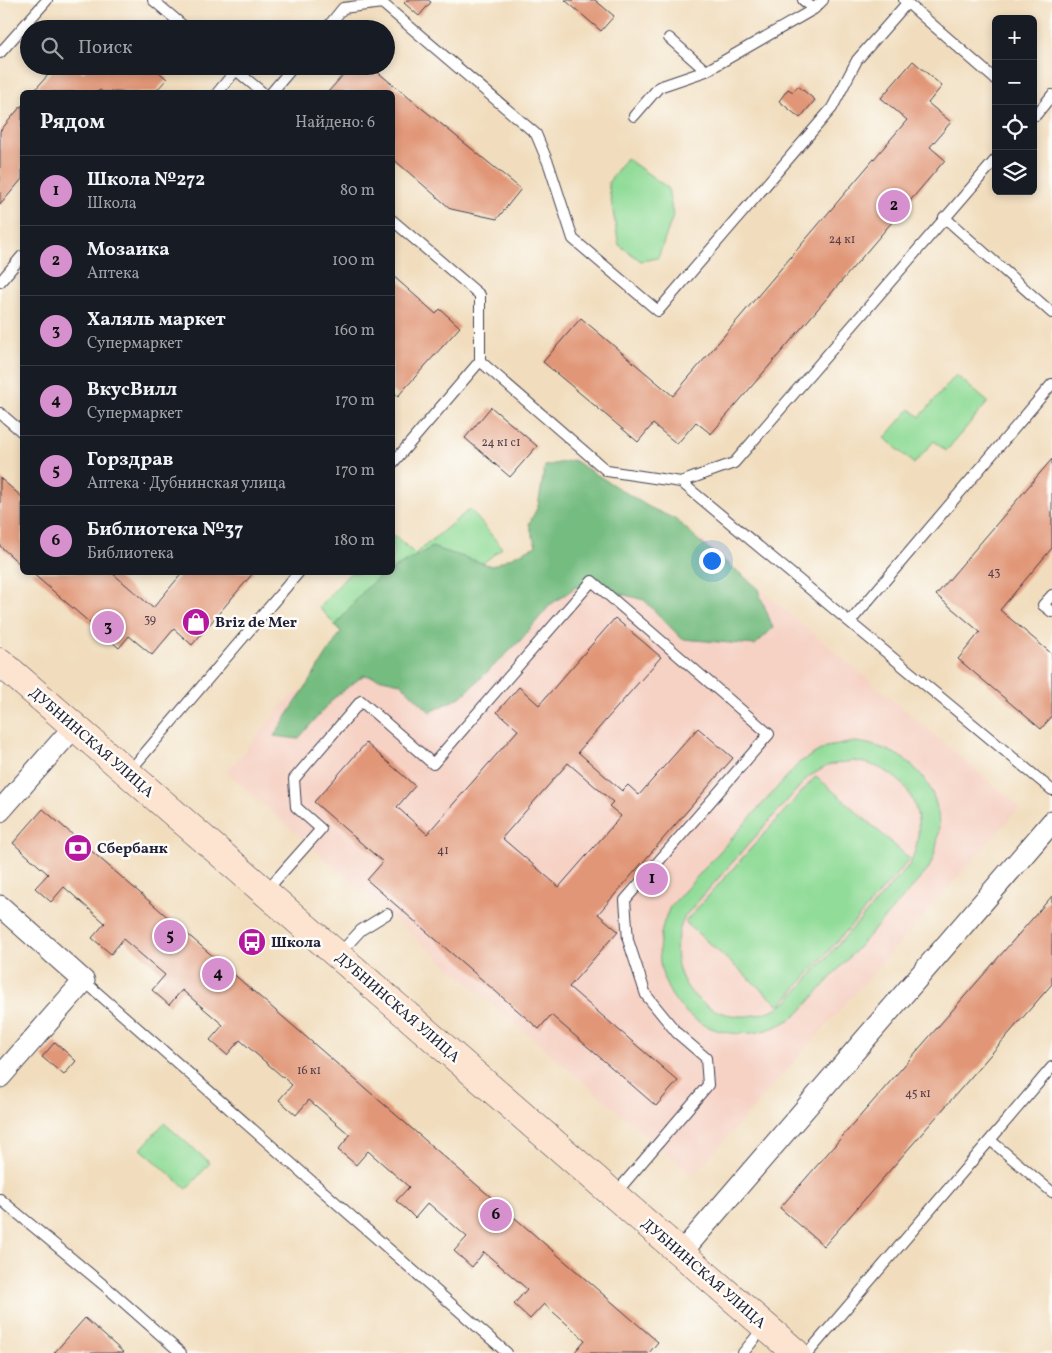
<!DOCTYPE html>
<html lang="ru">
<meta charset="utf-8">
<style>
body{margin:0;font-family:Vollkorn,serif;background:#242831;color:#f1f3f6}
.controls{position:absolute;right:15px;top:15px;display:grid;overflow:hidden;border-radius:8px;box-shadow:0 2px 8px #0003}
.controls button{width:45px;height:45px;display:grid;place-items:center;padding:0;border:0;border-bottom:1px solid #363941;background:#171b24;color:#f1f3f6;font:25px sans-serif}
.you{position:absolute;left:711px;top:560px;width:18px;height:18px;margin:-12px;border:4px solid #fff;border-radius:50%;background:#1a73e8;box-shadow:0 0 0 8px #1a73e833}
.badge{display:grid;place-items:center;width:32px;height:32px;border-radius:50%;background:#d690ce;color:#111;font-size:16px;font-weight:700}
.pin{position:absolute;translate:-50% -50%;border:2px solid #fff;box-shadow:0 1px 5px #0006}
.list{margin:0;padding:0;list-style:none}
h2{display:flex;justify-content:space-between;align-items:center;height:65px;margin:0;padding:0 20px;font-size:21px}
h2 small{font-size:16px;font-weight:400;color:#9ea1a6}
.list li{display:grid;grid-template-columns:32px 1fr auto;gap:15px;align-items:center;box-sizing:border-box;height:70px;padding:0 20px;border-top:1px solid #363941}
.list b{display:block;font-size:19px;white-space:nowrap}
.list p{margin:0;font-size:16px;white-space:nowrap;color:#9ea1a6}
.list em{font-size:16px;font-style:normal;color:#9ea1a6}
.icon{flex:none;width:28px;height:28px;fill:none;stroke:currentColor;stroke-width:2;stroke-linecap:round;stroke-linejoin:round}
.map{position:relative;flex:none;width:1052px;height:1353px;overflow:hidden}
.search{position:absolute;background:#171b24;box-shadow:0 2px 8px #0003;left:20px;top:20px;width:375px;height:55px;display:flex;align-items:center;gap:12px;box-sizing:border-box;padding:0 18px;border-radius:28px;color:#9ea1a6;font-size:19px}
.panel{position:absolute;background:#171b24;box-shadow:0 2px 8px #0003;left:20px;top:90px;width:375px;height:485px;border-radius:8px}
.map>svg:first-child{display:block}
.built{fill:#f6d2c5}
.green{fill:#91dc98;stroke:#5a7f6a;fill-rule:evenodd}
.forest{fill:#74bc80;stroke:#4b6f5e}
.building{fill:#e19677;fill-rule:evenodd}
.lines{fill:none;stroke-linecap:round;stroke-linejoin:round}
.lane-casing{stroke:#413e4e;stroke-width:12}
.street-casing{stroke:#413e4e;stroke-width:23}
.secondary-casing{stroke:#413e4e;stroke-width:29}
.lane{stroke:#fff;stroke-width:10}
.street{stroke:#fff;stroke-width:21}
.secondary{stroke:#fde4d1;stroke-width:28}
.labels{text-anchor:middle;stroke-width:5;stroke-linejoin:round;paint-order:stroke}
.number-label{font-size:12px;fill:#523f4a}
.poi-label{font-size:15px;font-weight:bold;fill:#22223b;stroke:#fdfcf7;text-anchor:start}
.street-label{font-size:15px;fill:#22223b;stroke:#fdfcf7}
</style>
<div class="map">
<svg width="1052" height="1353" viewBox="0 0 1052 1353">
<rect width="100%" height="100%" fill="#fdfcf7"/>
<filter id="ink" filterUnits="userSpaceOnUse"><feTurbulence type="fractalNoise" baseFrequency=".02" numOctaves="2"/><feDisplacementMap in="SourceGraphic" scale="10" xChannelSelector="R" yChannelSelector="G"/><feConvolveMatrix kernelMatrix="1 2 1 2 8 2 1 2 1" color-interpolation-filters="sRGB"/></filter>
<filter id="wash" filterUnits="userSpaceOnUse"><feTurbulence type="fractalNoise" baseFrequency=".0096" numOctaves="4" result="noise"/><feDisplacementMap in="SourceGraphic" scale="20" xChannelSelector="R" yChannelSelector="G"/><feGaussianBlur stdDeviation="1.12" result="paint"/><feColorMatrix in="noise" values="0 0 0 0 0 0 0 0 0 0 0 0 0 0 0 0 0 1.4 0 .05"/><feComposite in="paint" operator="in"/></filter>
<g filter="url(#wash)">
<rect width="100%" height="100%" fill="#f1ddbd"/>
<path class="built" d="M700,538l320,269 -327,369 -306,-262 -160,-142 63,-76 222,-99z"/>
<path class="green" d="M626,158l42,30 5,28 -15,42 -17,3 -22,-16 -11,-62z
M956,375l32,27 -42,49 -12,-10 -20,23 -29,-26 25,-29 10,8z
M470,509l32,39 -89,71 -72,13 -22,-25 31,-34 42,-1 1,-38 22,20z
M855,742c68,7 103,66 73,128l-131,145c-79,55 -169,-21 -127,-108l130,-145 26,-15zM852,761c55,5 81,53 58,103l-123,138c-63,42 -136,-17 -102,-86l123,-139 21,-12z
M816,776l94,83 -130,147 -95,-84z
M164,1123l46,40 -23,26 -46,-40z"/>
<path class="forest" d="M573,460l76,47 28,13 22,21 58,46 16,41 -18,17 -73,-6 -38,-39 -42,-11 -26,-2 -26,18 -31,37 -57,54 -32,16 -30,-29 -36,-8 -29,22 -37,42 -24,-3 67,-104 -5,-7c12,-14 37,-52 56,-53l1,-3 39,-22 60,19 44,-20 -7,-22 9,-18 7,-40z"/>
<g id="blocks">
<path class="building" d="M407,0h21l3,2 -12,14 -15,-13z
M565,0h30l19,16 -13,15z
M913,61l29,25 -14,17 23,19 -21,25 15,13 -234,274 -15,-12 -19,22 -24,-20 -15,18 -95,-80 38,-44 92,78 234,-276 -26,-22z
M56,66h20l7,7 6,-7h28l6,6 5,-6h24l15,13 -12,13h-52l-3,-2 -3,2h-64z
M351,66h19l151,123 -24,30 -46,-10 -59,-51v-66h-64z
M798,86l17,14 -15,18 -21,-17 9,-12 5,3z
M22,105v74l-22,26v-74z
M392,275l44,39 4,-5 20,18 -62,69 -6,-5z
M491,407l46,39 -27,31 -45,-39z
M1052,459v89l-52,62 52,44v62l-11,13 -83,-70 22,-27 -44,-37z
M0,478l22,19v69l-22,-20z
M31,572h80l42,36 30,-36h71l-62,73 -18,-16 -22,26 -23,-19 -10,12z
M615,618l46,39 -83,95 44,39 6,-6 11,10 59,-67 35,30 -135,156 20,17 -49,56 109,94 -22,25 -105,-91 -12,14 -172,-149 16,-18 -69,-60 52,-59 49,43 -18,21 30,27 91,-104 -21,-18 22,-25 20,18zM568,763l45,39 -4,4 12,10 -62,71 -57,-49z
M43,809l615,533 -9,11h-75l11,-13 -41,-36 -14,15 -16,-15 13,-15 -43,-37 -12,15 -18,-16 13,-14 -39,-34 -13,15 -9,-9 -10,-8 13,-14 -41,-36 -12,14 -8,-7 -10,-8 12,-15 -41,-35 -13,15 -17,-15 13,-15 -52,-45 -13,15 -17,-15 13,-15 -41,-35 -13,15 -17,-15 13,-15 -42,-36 -12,15 -19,-16 13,-15 -41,-36 -13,15 -16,-14 13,-14 -35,-31z
M1052,896v88l-228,262 -44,-38z
M55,1042l21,19 -12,14 -22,-18z
M85,1318l39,35h-70z"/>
</g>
</g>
<g filter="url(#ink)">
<use href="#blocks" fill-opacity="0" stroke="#413e4e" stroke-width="1"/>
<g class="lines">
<defs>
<path id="lane" d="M153,0l34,29
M803,0l11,9 9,-9
M904,0l92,80
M326,29l17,-21 39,-5 154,131 13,31 24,74 85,72 174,-203 25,-48 50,-57
M669,38l37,33
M0,53l47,-53
M231,66l31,26
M218,92l18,-22
M272,92l22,-26
M1033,113l3,2 16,-20
M634,116l25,-29 47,-16 108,-62
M944,217l108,96
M392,220l88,75v66l127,110 74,11 53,-19 262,-304
M0,282l22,-26
M0,413l22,19
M392,464l88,-103
M681,482l371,308
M1052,595l-9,10 9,7
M850,622l202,-238
M128,773l171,-201
M266,891l55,-62 -25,-22 -2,-28 67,-78 72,63 159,-183 177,153 -144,166 3,40 18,55 31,38 29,25 2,27 -93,109
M338,955l23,-25 26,-16
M84,981l423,372
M990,1140l62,-73
M0,1199l112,93 69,61
M743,1353l21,-26
M808,1353l182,-213 62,52"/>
<path id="street" d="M0,811l74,-84
M0,906l84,75 -84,96
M681,1253l371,-431"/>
<path id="secondary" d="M0,662l796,691"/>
</defs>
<use href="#lane" class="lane-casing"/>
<use href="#street" class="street-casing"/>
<use href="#secondary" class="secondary-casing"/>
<use href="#lane" class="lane"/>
<use href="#street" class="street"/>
<use href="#secondary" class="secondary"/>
</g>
</g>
<defs>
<symbol id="shop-disc" viewBox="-11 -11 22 22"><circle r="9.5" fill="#b5179e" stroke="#fdfcf7"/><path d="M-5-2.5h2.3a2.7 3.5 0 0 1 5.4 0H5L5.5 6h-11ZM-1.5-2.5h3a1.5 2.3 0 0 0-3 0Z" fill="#fff"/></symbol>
<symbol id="bank-disc" viewBox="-11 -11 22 22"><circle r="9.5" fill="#b5179e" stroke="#fdfcf7"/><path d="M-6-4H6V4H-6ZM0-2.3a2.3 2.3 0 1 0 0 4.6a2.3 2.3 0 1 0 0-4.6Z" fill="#fff"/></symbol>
<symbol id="bus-disc" viewBox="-11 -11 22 22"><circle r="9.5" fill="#b5179e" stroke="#fdfcf7"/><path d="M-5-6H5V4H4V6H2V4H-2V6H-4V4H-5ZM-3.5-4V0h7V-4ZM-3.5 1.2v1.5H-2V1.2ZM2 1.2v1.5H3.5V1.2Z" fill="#fff"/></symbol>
</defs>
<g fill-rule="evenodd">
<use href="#shop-disc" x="180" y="606" width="32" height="32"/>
<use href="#bank-disc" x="62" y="832" width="32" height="32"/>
<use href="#bus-disc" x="236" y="926" width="32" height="32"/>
</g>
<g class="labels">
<g class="number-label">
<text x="842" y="243">24 к1</text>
<text x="501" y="446">24 к1 с1</text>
<text x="994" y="576">43</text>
<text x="150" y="623">39</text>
<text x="443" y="854">41</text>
<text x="309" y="1074">16 к1</text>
<text x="918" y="1097">45 к1</text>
</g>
<g class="poi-label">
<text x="215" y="627">Briz de Mer</text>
<text x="97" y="853">Сбербанк</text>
<text x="271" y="947">Школа</text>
</g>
<g class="street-label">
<text transform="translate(92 742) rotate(41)" y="5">ДУБНИНСКАЯ УЛИЦА</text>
<text transform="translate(398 1007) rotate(41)" y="5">ДУБНИНСКАЯ УЛИЦА</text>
<text transform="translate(704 1273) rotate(41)" y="5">ДУБНИНСКАЯ УЛИЦА</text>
</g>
</g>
</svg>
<div class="controls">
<button>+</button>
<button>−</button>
<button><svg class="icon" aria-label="locate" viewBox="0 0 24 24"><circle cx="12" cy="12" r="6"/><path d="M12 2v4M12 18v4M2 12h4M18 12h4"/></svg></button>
<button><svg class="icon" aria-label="layers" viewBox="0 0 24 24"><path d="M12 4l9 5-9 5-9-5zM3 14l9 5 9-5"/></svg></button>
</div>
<div class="you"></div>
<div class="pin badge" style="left:652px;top:879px">1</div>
<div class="pin badge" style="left:894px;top:206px">2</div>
<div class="pin badge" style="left:108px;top:627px">3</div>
<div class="pin badge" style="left:218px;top:974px">4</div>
<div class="pin badge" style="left:170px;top:936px">5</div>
<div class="pin badge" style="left:496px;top:1215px">6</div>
<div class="search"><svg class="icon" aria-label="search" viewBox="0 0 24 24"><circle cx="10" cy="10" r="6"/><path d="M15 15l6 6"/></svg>Поиск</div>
<section class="panel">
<h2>Рядом<small>Найдено: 6</small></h2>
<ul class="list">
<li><span class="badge">1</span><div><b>Школа №272</b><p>Школа</p></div><em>80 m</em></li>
<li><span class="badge">2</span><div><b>Мозаика</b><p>Аптека</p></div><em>100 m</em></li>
<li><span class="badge">3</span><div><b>Халяль маркет</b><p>Супермаркет</p></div><em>160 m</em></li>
<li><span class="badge">4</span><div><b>ВкусВилл</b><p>Супермаркет</p></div><em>170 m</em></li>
<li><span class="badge">5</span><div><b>Горздрав</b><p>Аптека · Дубнинская улица</p></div><em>170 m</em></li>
<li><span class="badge">6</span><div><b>Библиотека №37</b><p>Библиотека</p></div><em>180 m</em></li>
</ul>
</section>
</div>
